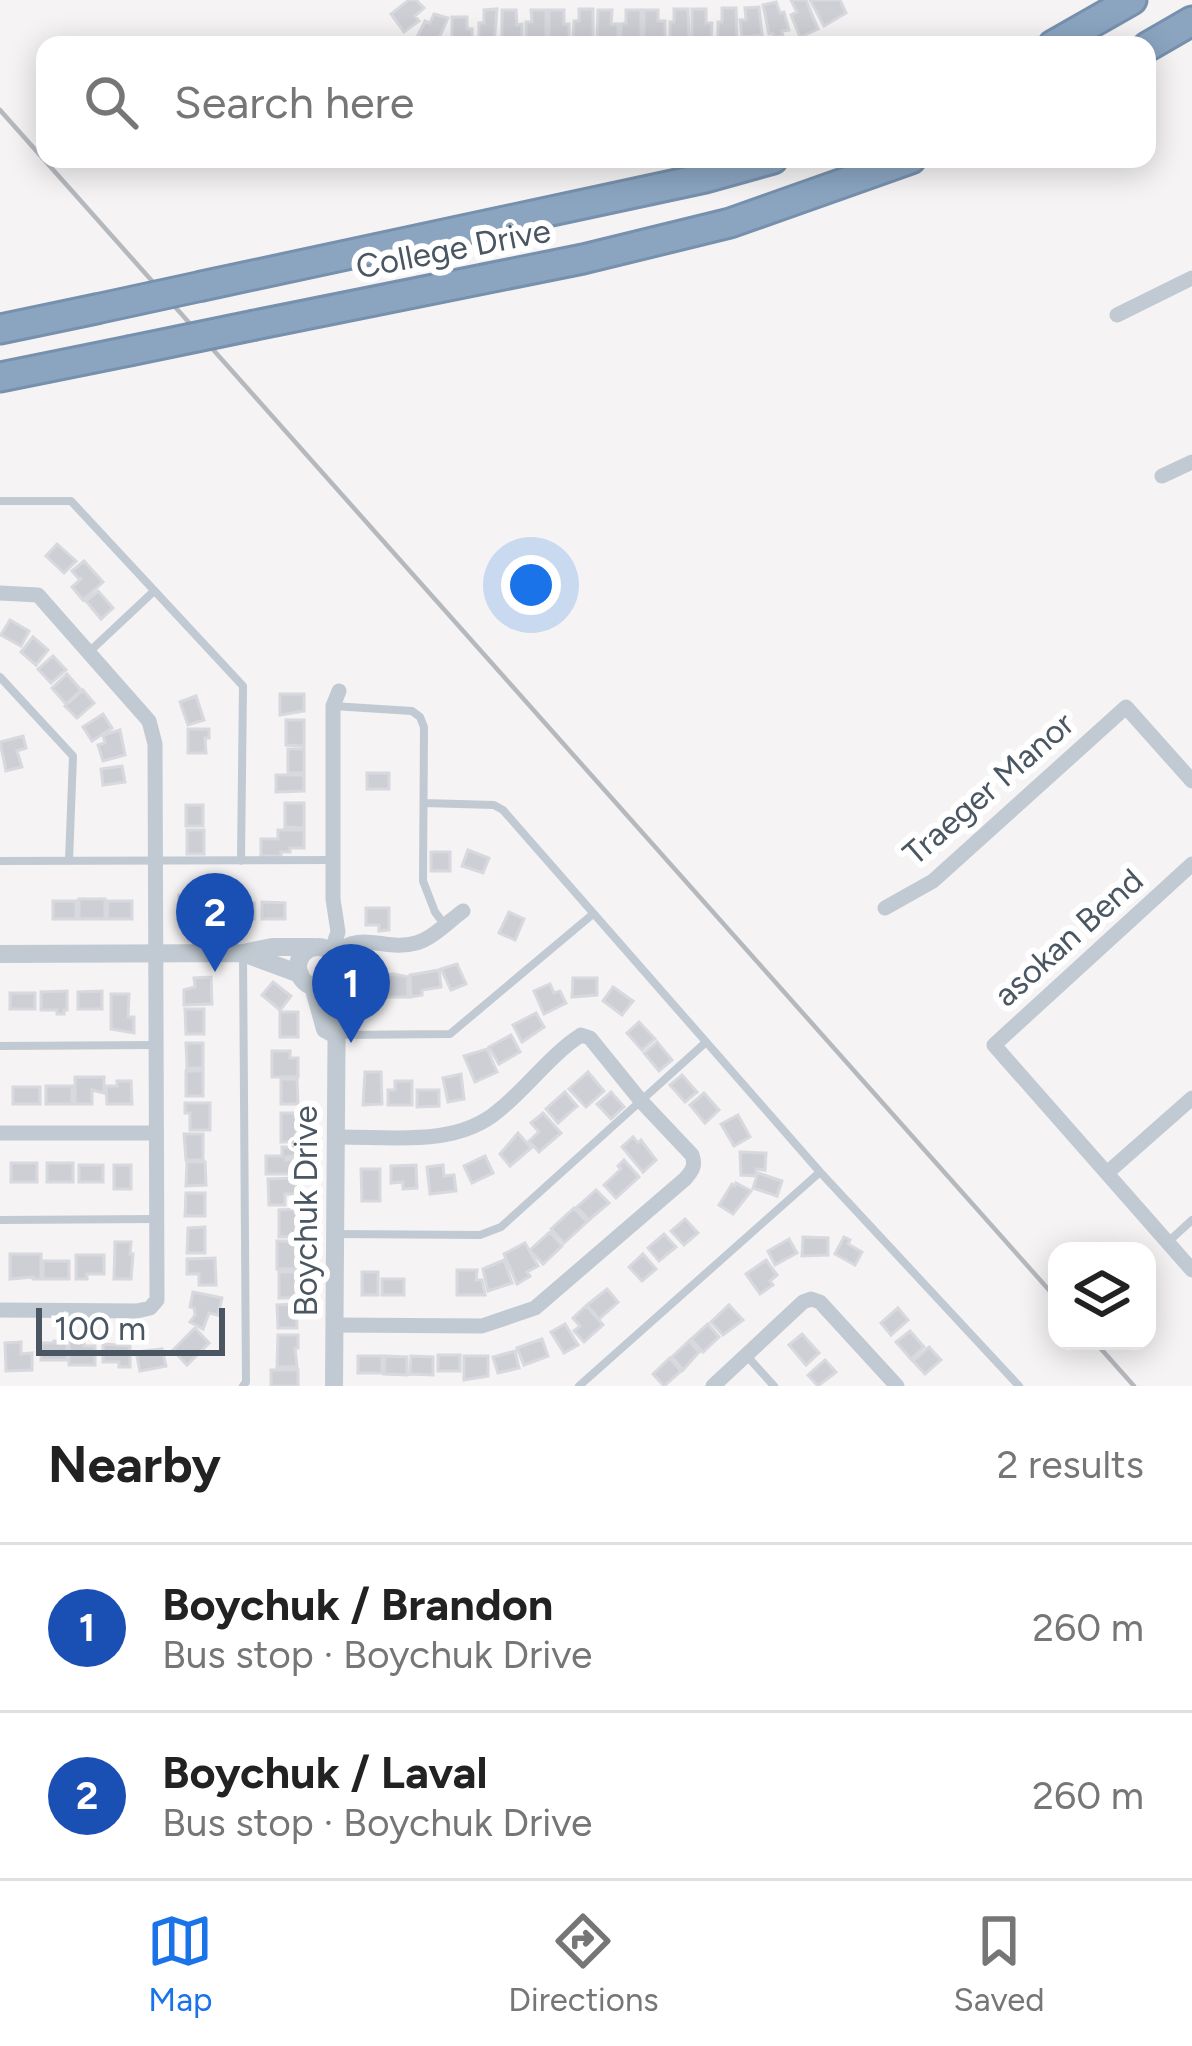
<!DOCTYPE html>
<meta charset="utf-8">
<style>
body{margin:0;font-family:Figtree,sans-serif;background:#f6f6f6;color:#222}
.controls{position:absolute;right:36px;bottom:36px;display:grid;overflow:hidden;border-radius:24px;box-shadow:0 6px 30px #0003}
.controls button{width:108px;height:108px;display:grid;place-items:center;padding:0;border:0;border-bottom:3px solid #e0e0e0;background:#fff;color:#222;font:60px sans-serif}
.scale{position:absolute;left:36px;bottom:30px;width:189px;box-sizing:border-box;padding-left:12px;border:6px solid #4a5661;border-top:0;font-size:33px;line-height:42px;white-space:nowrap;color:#4a5661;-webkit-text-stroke:9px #fff;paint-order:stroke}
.you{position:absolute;left:531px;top:585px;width:42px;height:42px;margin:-30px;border:9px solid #fff;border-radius:50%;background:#1a73e8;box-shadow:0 0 0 18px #1a73e833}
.badge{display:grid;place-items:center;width:78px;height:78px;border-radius:50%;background:#1a73e8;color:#fff;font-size:39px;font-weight:700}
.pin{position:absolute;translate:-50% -99px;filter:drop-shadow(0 3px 6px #0008)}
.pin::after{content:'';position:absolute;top:63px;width:42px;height:36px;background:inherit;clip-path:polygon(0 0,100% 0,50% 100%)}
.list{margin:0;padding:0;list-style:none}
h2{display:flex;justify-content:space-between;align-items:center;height:156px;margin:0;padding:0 48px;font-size:51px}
h2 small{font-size:39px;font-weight:400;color:#767676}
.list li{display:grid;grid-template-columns:78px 1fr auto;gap:36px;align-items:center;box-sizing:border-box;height:168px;padding:0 48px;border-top:3px solid #e0e0e0}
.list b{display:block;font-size:45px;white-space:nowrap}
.list p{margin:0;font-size:39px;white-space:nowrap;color:#767676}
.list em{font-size:39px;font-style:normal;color:#767676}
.icon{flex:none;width:66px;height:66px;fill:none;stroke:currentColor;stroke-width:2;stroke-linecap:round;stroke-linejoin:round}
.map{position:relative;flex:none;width:1192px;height:1386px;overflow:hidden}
.search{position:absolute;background:#fff;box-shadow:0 6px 30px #0003;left:36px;right:36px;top:36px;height:132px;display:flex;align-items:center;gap:30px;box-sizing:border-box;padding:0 42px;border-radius:24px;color:#767676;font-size:45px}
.sheet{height:492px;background:#fff}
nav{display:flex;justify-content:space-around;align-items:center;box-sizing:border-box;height:168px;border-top:3px solid #e0e0e0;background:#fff;font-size:33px;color:#767676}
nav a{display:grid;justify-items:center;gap:6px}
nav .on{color:#1a73e8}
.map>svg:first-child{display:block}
.building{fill:#cdcfd5;stroke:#d7d9de;stroke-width:3}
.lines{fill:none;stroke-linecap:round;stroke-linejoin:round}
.motorway-casing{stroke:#7690ad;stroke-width:33}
.service{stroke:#c1cad2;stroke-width:8}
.minor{stroke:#c1cad2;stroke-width:15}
.tertiary{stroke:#c1cad2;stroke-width:18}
.motorway{stroke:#8ba5c1;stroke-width:27}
.rail{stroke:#b5b8bd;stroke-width:4.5}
.motorway-bridge-casing{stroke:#7690ad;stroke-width:33;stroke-linecap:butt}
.motorway-bridge{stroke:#8ba5c1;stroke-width:27}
.labels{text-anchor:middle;stroke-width:12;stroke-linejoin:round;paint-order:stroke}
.street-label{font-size:33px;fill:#4a5661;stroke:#fff}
</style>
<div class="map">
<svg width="1192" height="1386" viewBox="0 0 1192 1386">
<rect width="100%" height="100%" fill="#f5f3f3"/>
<path class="building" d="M409,0h7l8,8 -9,8 4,5 -15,11 -13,-18z
M791,0h15l12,29 -18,8 -9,-22 6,-3z
M810,0h30l6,13 -22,13z
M776,2l4,11 4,-1 5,18 -7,1 1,5 -9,1 -1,-4 -4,1 -6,-29z
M759,7l3,28 -20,2 -2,-17h6l-1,-12z
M722,8h14l1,31h-19v-17h4z
M497,9l-3,35h-15v-21h5v-13z
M579,9h14v30l-20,-1 1,-17h5z
M674,9h14l1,30 -19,-1v-16h4z
M692,9h14v14h6l-1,16h-7v4h-8v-4l-4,-1z
M502,10h14l1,15 5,-1v16h-20z
M531,10h15v28h-20v-16h6z
M549,10h15v14h5v15h-20z
M598,10h14l-1,14h7v15h-21z
M626,10h15v29h-20v-15l5,-1z
M644,10h14v11h7v18l-21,-1z
M434,14l14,4 -12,27 -19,-8 8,-16 5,2z
M452,17h15v12h5v16h-20z
M57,544l19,17 -12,12 -18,-17z
M84,561l19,21 -20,18 -11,-13 10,-9 -3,1 -7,-8z
M98,591l15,17 -12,11 -15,-18z
M10,620l19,11 -8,15 -20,-11z
M33,637l15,13 -12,15 -15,-13z
M53,656l13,14 -15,13 -13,-14z
M67,674l14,16 -15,14 -14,-16z
M83,690l11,13 -17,15 -12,-12z
M280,694h24v17l-24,4z
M196,696l8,24 -16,5 -8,-23z
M103,714l9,14 -20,13 -9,-14z
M286,720h18v26l-18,-1z
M188,729h21v9h-4l1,15h-18z
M120,730l5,25 -22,6 -5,-16 7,-2 -2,-8z
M23,736l3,12 -9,3 5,16 -16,4 -6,-29z
M288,749h16v24h-16z
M122,766l3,16 -22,3 -2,-16z
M367,773h22v16h-22z
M276,775h28v16l-28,1z
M285,803h19v25l-19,-1z
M186,805h17v21h-17z
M187,830h17v24h-17z
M278,830h26v18h-14v4h-9v4h-20v-17h17z
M468,850l21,8 -6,15 -21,-7z
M431,852h19v19h-19z
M179,895h17v24h-17z
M79,899h26v20h-26z
M53,901h23v18h-23z
M108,901h24v18h-25z
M205,902h23v17h-23z
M231,902l23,1v16h-23z
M262,902l23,1v16h-23z
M366,908h23v22l-10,1v-6h-13z
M509,912l15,7 -9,21 -16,-7z
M457,964l9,20 -15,6 -10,-21z
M439,970l2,17 -19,3v5l-11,2 -1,-22z
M394,974l14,3v20h-23l-1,-22z
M362,975h16v23h-16z
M211,977l1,27 -28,1v-15l11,-3 -1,-9z
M573,978h24v17l-25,2z
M273,982l18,14 -11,14 -18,-15z
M550,984l4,9 6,-2 6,12 -22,11 -10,-23z
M613,987l20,14 -11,14 -19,-14z
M67,991v19h-3v4h-7v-4h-16v-18z
M102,991v18h-24v-17z
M10,993h25v16h-25z
M111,994h18l-1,23h6v16l-23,-4z
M185,1009h19v25h-18z
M280,1012h18v25h-18z
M536,1013l8,14 -22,15 -9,-17z
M639,1022l16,17 -13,11 -15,-17z
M511,1035l9,17 -21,12 -10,-17z
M657,1042l15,18 -13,11 -15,-18z
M186,1043h17v25h-16z
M487,1049l10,23 -22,10 -11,-26z
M272,1051h18v7h8v19h-26z
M186,1071h17v25h-17z
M365,1072h16l1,32 -19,1z
M588,1072l16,19 -18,16 -17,-18z
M461,1074l3,25 -16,3 -5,-24z
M682,1075l15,17 -12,10 -15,-17z
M75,1077h29v16l-12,-3v14h-17z
M281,1079h16l1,25h-17z
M117,1081h14l1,23h-25l-1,-18h11z
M395,1081h17v24h-24v-15h7z
M46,1086h26v18h-26z
M13,1087h27v17h-27z
M417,1090h22v16l-22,1z
M565,1092l12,14 -19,17 -12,-14z
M611,1092l13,15 -13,12 -14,-15z
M704,1093l15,17 -14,13 -15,-18z
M185,1103h25v27h-20v-17h-5z
M281,1113h17v29h-17z
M543,1113l18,20 -22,19 -10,-11 10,-9 -8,-9z
M738,1115l12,22 -16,9 -13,-22z
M518,1133l13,15 -21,18 -10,-12z
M184,1134h19v26h-17z
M633,1137l5,6 3,-3 15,20 -13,12 -21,-25z
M282,1147h15v9l-11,1v3l10,-1v15h-30v-18h16z
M740,1152l26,1 -1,17 -9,-1v7l-15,-1z
M485,1156l8,17 -21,10 -8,-17z
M624,1160l15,17 -23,21 -12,-13 17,-16 -3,-3z
M187,1162h18l1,23 -20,1z
M11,1163h26v19h-26z
M47,1163h26v19h-26z
M79,1165h24v17h-24z
M114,1165h17v24h-17z
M416,1165l1,23 -14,1v-7l-12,1v-17z
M443,1165l1,11 10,-1 2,16 -26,3 -3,-27z
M361,1169h19v32h-18z
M758,1173l24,8 -5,15 -24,-8z
M295,1178l1,16h-11v11h-16l-1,-26z
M736,1183l15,8 -18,23 -14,-9 13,-21 3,2z
M596,1190l13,13 -20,17 -12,-13z
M186,1193h19v23h-20z
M574,1208l13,14 -23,21 -13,-14z
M297,1209l-1,28h-17v-27z
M685,1219l13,14 -14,12 -13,-14z
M205,1227v26h-18l1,-25z
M550,1232l12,14 -19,18 -13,-14z
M664,1234l12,13 -17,14 -11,-13z
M803,1237l25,1v17l-26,1z
M844,1237l6,3 -2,4 14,8 -7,13 -20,-11z
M789,1239l8,14 -22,12 -7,-14z
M277,1241h18l2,28h-20z
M115,1242h16l-1,12h3l-2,25h-17z
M525,1243l13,23 -11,6 3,4 -13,8 -13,-30z
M10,1254h31v25h-8v-2l-23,2z
M643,1254l13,15 -14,12 -13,-14z
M76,1255h28v19h-17v5h-11z
M215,1258l1,27h-17v-11h-12v-15z
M504,1260l8,23 -24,8 -5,-22z
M766,1260l11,15 -7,6 3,4 -13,9 -14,-20z
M43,1261h26v18h-26z
M457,1270h20l-1,10h6l3,15h-28z
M279,1272h17v26h-17z
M362,1272h16v23h-16z
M382,1279h22v16h-22z
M607,1289l11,13 -19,17 -12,-14z
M193,1292l29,6 -4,17 -9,-2 -6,16 -13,-7 5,-7 -1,-7 -4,-1z
M296,1304l1,24h-19l-1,-23z
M729,1305l14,15 -20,15 -12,-13z
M586,1306l17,19 -19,17 -10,-11 6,-5 -7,-8z
M898,1308l10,12 -17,15 -10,-12z
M565,1324l13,21 -14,8 -13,-21z
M708,1324l11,13 -16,15 -12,-13z
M195,1328l14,15 -22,22 -14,-15z
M910,1331l14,16 -13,12 -15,-17z
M802,1334l17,19 -13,12 -17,-20z
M278,1335h20v13h-3l2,19h-20z
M542,1339l6,17 -24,9 -7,-17z
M54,1341h13v19h-26v-17h13z
M69,1341h15v5h11v19h-26z
M689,1341l10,11 -16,18 -11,-13z
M21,1342v12l11,-1v17l-26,1 -1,-28z
M103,1344l27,2v21h-11v-5h-16z
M929,1347l12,13 -16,14 -12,-13z
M162,1349l4,17 -26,5 -4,-19z
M515,1351l4,17 -21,5 -5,-16z
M438,1355h22v16h-22z
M358,1356h24v17h-24z
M385,1356l22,1v18l-23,-1z
M411,1356l22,1v18l-23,-1z
M464,1356h24v20l-24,4z
M670,1358l11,13 -17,15 -11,-12z
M825,1360l11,12 -18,14 -10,-11z
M271,1370h27v16h-27z"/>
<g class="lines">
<defs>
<path id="motorway" d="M1053,45l79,-45
M1147,47l45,-26
M202,286l503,-108 68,-19
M255,325l328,-66 147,-36 181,-64
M0,329l96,-20
M0,377l129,-26"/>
</defs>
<use href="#motorway" class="motorway-casing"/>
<path class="service" d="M0,501h71l172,185 -2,175
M89,652l64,-60
M0,677l73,79 -4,105
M333,706l79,5 8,6 4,10 -1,154 12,31 9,12
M424,803l70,2 9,5 317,362 199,214
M0,861l333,-1
M338,1035l112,-1 143,-120
M0,1046l155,-1
M0,1220l155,-1
M336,1234l144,1 21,-8 204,-184
M1168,1242l24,-22
M747,1356l27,30
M243,1386l3,-4 -3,-427
M579,1386l241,-214"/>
<path class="minor" d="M1117,315l75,-37
M1162,476l30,-14
M0,593l38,2 111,126 6,23 2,556 -7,8 -13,3 -137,-1
M1192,864l-198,181 198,225
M885,908l48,-27 193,-174 66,74
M331,952l7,-20 -5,-33v-193l6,-15
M334,954c28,-25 50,-2 82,-11 16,-4 33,-22 47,-32
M0,1133h156
M1107,1173l85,-75
M334,1325l148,1 53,-18 150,-129c7,-8 11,-13 7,-24l-51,-54 -51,-63 -9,-3c-31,20 -54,53 -83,76 -43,37 -110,25 -163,26
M713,1386l90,-84 8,-3 9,3 77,84"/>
<path class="tertiary" d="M298 967a20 20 0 1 1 40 0a20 20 0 1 1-40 0Z
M243,953l57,21
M0,954l243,-1 29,-6h42
M313,986l12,43 11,6
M334,1386l3,-411"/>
<use href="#motorway" class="motorway"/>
<path class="rail" d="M0,110l1057,1189
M1094,1341l40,45"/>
<defs>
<path id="motorway-bridge" d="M96,309l106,-23
M129,351l126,-26"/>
</defs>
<use href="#motorway-bridge" class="motorway-bridge-casing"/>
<use href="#motorway-bridge" class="motorway-bridge"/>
</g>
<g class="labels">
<g class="street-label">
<text transform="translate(453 248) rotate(-11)" y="12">College Drive</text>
<text transform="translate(988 788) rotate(-41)" y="12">Traeger Manor</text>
<text transform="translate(1068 937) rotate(-42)" y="12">asokan Bend</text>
<text transform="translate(305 1211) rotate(-90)" y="12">Boychuk Drive</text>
</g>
</g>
</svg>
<div class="controls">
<button><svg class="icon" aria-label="layers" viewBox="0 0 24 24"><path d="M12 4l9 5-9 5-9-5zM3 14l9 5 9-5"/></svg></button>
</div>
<div class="scale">100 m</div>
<div class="you"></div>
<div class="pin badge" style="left:351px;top:1043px;background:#1a4fb4">1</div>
<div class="pin badge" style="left:215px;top:972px;background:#1a4fb4">2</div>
<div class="search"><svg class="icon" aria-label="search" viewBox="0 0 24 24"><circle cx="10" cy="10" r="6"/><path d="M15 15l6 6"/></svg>Search here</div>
</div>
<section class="sheet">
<h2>Nearby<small>2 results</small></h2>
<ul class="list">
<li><span class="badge" style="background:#1a4fb4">1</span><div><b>Boychuk / Brandon</b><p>Bus stop · Boychuk Drive</p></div><em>260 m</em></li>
<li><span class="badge" style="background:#1a4fb4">2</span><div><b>Boychuk / Laval</b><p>Bus stop · Boychuk Drive</p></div><em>260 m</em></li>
</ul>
</section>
<nav>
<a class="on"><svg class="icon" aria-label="map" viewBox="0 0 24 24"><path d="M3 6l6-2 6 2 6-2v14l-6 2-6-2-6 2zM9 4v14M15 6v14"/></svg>Map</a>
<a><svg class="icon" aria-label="directions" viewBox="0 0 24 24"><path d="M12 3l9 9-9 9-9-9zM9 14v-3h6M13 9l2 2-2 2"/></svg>Directions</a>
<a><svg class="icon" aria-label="saved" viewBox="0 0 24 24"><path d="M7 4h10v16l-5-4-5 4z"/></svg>Saved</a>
</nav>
